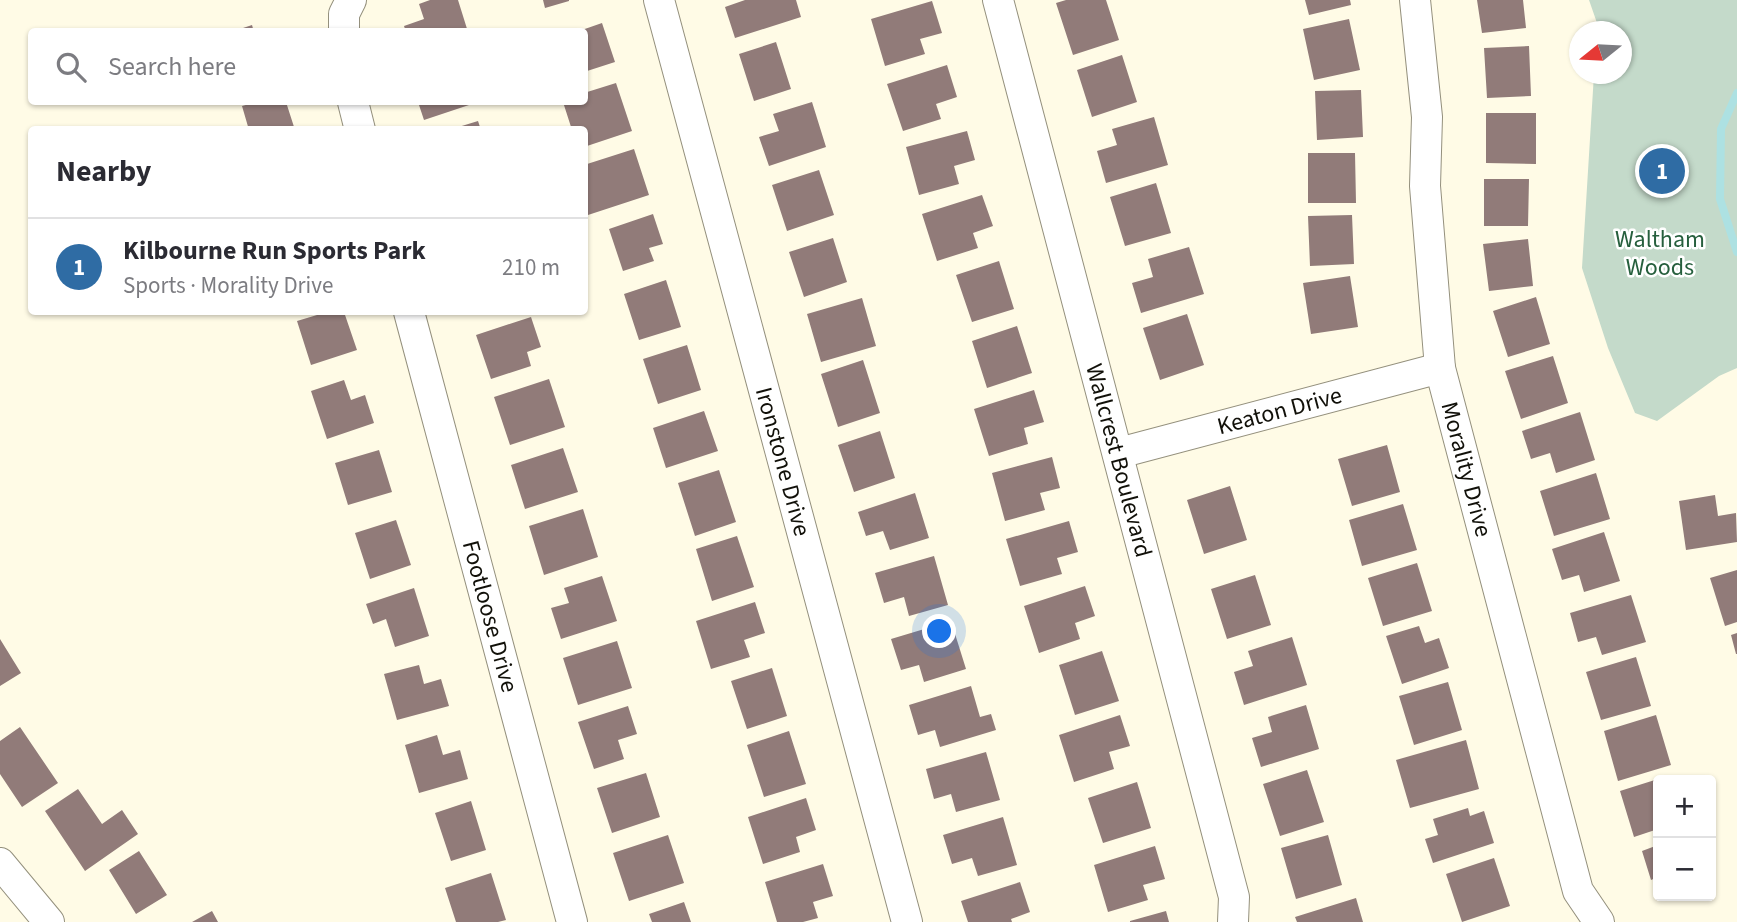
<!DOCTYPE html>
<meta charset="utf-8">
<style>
body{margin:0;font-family:"Source Sans 3",sans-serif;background:#f7f7f7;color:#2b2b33}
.controls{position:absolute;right:21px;bottom:21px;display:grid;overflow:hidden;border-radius:7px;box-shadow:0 2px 5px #0004}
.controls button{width:63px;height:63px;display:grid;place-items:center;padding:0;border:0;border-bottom:2px solid #e1e1e2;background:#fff;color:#2b2b33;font:35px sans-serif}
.compass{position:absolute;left:1569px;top:21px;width:63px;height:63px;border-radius:50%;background:#fff;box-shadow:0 2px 5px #0004;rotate:252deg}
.you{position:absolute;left:940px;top:632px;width:24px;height:24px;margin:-18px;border:5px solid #fff;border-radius:50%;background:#1a73e8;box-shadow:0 0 0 10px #1a73e833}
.badge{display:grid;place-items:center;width:46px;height:46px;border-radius:50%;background:#2f6ca4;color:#fff;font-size:23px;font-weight:700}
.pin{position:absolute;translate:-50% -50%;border:4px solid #fff;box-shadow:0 2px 7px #0006}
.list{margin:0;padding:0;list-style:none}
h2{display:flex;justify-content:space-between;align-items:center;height:91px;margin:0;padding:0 28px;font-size:30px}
h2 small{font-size:23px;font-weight:400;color:#7c7c81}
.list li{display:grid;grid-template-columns:46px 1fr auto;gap:21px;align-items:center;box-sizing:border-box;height:98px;padding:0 28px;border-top:2px solid #e1e1e2}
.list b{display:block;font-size:26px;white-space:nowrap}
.list p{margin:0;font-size:23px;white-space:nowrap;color:#7c7c81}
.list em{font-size:23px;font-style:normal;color:#7c7c81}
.icon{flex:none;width:38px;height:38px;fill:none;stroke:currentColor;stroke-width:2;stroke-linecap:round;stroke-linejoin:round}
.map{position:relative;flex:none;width:1737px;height:922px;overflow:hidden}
.search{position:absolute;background:#fff;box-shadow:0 2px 5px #0004;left:28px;top:28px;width:560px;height:77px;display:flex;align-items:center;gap:18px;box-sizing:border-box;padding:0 24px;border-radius:7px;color:#7c7c81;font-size:26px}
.panel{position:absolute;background:#fff;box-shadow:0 2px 5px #0004;left:28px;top:126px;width:560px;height:189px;border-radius:7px}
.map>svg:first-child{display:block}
.green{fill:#c4daca}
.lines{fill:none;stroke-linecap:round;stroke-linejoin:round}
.stream{stroke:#ade1e2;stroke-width:8}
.building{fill:#917b79}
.minor-casing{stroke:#94907d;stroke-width:32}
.minor{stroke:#fff;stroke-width:30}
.labels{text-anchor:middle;stroke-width:5;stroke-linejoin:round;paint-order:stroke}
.park-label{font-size:24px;fill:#265f3d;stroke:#fff}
.street-label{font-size:24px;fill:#111009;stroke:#fff}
</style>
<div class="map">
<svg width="1737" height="922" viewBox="0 0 1737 922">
<rect width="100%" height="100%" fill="#fffbe6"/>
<path class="green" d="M1589,0h148v368l-18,8 -62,45 -22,-8 -27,-65 -26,-80 12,-194h28v-42l-26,-1 1,-8z"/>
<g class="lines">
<path class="stream" d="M1737,93l-16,36 -1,70 17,53"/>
</g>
<path class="building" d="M430,0h28l10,32h-62l-2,-6 20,-7 -5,-15z
M543,0h26v1l-24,7z
M745,0h51l5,17 -66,21 -10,-31z
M1066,0h40l13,40 -46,15 -17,-52z
M1305,0h45l1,5 -42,10z
M1477,0h46l3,28 -44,5z
M932,1l10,32 -22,6 5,15 -40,12 -14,-47z
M1349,19l11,51 -46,10 -11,-51z
M602,23l13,39 -31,10v-40l-5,-1z
M252,25l2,7h-20v-1z
M776,42l15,47 -37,12 -15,-47z
M1529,46l2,50 -44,2 -3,-50z
M1122,55l15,47 -45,15 -15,-47z
M947,65l10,32 -21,7 5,15 -38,12 -16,-47z
M616,83l16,48 -48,16v-17h-12l-9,-28h21v-9z
M1361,90l2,47 -46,3 -2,-49z
M257,102h29l9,28h-46l-7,-24z
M418,102h60l-54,18z
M812,102l14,45 -57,19 -10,-29 20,-6 -6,-17z
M1486,113h50v51l-50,-1z
M1154,117l14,48 -62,18 -9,-32 20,-6 -5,-16z
M478,121l3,9h-29v-1z
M967,131l8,29 -21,6 5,18 -40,11 -13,-48z
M634,149l15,46 -61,20 -4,-10v-40z
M1308,153h47l1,50h-48z
M819,170l15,45 -47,16 -15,-46z
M1484,179h45l-1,47h-44z
M1156,183l15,50 -46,13 -15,-49z
M982,195l11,31 -20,7 5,15 -41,13 -15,-47z
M653,214l10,30 -14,4 5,13 -31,10 -14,-42z
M1352,215l2,49 -44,2 -2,-50z
M833,238l14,44 -43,15 -15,-45z
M1528,239l5,47 -44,5 -6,-47z
M1189,247l15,47 -63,19 -9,-30 21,-6 -5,-18z
M999,261l15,48 -42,13 -16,-47z
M1350,276l8,51 -47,7 -8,-51z
M666,280l15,47 -42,13 -15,-46z
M1536,297l14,47 -42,13 -15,-46z
M862,298l14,48 -55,16 -14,-48z
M327,312h17l13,38 -46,15 -14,-44z
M1187,314l17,51 -44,15 -17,-52z
M531,317l10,30 -14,5 4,14 -40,13 -15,-44z
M1017,326l15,47 -45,15 -15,-47z
M687,345l14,45 -43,14 -15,-45z
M1553,356l15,47 -47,16 -16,-48z
M863,360l17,53 -42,14 -17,-53z
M549,379l16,48 -55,18 -16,-48z
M344,380l7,20 14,-5 9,28 -47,16 -16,-48z
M1034,390l10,32 -20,6 4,16 -39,12 -15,-47z
M704,411l14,40 -52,17 -13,-40z
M1580,412l15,48 -39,13 -6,-20 -19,6 -9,-28z
M880,431l15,47 -41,14 -16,-47z
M1387,445l13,47 -48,14 -14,-47z
M563,448l15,44 -53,17 -14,-44z
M379,450l13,42 -44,13 -13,-42z
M1052,457l8,31 -20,5 5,17 -40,11 -13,-48z
M719,470l17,52 -41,14 -17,-53z
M1596,473l14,46 -56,17 -14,-45z
M1230,486l17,54 -43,14 -17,-54z
M915,493l14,45 -39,12 -7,-19 -17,5 -8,-24z
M1715,495l3,21 18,-3 1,29 -51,8 -7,-49z
M1403,504l14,46 -55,16 -13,-46z
M583,509l15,48 -54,18 -15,-49z
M396,520l15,45 -41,14 -15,-46z
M1069,521l9,31 -21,6 5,16 -42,12 -14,-47z
M1604,532l16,49 -36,11 -5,-17 -17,5 -10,-31z
M737,536l17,51 -42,14 -16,-52z
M934,556l14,49 -39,11 -5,-19 -20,6 -9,-30z
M1417,563l15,48 -49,15 -15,-48z
M1737,570v52l-12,4 -15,-48z
M1255,575l16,50 -44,14 -16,-50z
M602,576l15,45 -56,18 -10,-31 18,-5 -5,-15z
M1085,586l10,30 -20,7 5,16 -41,14 -15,-47z
M414,588l15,48 -34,11 -9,-28 -13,5 -7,-20z
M1631,595l15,47 -44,13 -6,-18 -18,5 -8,-29z
M755,602l10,31 -21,7 6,17 -39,12 -15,-48z
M951,621l15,48 -42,13 -5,-17 -18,5 -10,-31z
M1419,626l6,17 14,-5 10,30 -47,16 -16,-48z
M1737,633v21h-1l-5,-19z
M1292,637l15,48 -63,20 -10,-33 19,-6 -5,-15z
M0,639l21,34 -21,13z
M617,641l15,47 -54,17 -15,-47z
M1102,651l17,50 -44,14 -16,-50z
M1636,657l15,49 -50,14 -15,-48z
M419,665l5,19 17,-5 8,27 -52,14 -13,-46z
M772,668l15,48 -40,13 -16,-48z
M1448,682l14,48 -48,15 -15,-49z
M971,686l9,31 11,-3 5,16 -56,17 -5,-17 -17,5 -9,-30z
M1306,705l13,44 -58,18 -9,-29 20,-6 -4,-15z
M628,706l9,28 -19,6 6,19 -30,10 -16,-47z
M1120,715l10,31 -21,6 5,17 -40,13 -15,-47z
M1656,715l15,50 -53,16 -14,-50z
M20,727l38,56 -36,24 -22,-33v-33z
M789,731l17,53 -42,13 -17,-52z
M437,735l6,20 17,-5 8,29 -49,14 -14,-48z
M1466,740l13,49 -69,19 -14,-48z
M986,752l14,48 -44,12 -5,-18 -17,5 -8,-30z
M1307,770l17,52 -44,14 -17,-52z
M646,773l14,44 -48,16 -15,-45z
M1658,779v50l-24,8 -14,-46z
M1137,782l14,46 -48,15 -15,-45z
M78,789l24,35 20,-14 16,24 -53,37 -40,-60z
M806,798l10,32 -20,7 4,15 -37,12 -15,-47z
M471,801l15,49 -35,11 -16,-48z
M1468,808l2,8 14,-5 10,32 -61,20 -8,-24 13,-4 -5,-16z
M1003,817l14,48 -39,11 -6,-18 -20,6 -9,-29z
M668,835l16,48 -55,18 -16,-48z
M1328,835l14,50 -46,14 -15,-51z
M1658,845v32l-7,3 -9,-29z
M1155,846l10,33 -22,6 5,15 -40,12 -14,-47z
M139,851l28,44 -31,19 -27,-44z
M1494,858l16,48 -48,16 -16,-48z
M823,864l10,32 -20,6 5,16 -15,4h-26l-12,-40z
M491,873l15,47 -8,2h-42l-11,-34z
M1020,882l10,30 -19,7 1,3h-44l-7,-21z
M1356,898l7,24h-66l-2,-5z
M684,902l7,20h-39l-3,-8z
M212,911l6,11h-26z
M1166,911l3,11h-39v-1z"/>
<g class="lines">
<defs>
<g id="minor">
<path id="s1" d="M659,0l248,922"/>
<path id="s2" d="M998,0l236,897 -1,25"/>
<path id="s3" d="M1415,0l12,117 -2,69 15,182 138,523 21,31"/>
<path d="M344,32v-18l7,-14"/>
<path d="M353,102l7,28"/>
<path id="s4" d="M409,312l163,610"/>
<path id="s5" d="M1119,453l321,-85"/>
<path d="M0,863l49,59"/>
</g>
</defs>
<use href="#minor" class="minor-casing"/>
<use href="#minor" class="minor"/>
</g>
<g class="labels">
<g class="park-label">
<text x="1660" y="247">Waltham<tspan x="1660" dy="28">Woods</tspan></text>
</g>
<g class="street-label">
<text dy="8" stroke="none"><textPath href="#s5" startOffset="166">Keaton Drive</textPath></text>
<text dy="8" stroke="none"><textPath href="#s2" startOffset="476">Wallcrest Boulevard</textPath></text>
<text dy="8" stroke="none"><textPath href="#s1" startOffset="478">Ironstone Drive</textPath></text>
<text dy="8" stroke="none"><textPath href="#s3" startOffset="474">Morality Drive</textPath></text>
<text dy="8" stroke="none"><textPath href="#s4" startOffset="315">Footloose Drive</textPath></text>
</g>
</g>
</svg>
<div class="controls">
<button>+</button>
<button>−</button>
</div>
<svg class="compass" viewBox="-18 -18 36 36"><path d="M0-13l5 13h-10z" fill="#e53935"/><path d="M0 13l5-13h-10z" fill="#7c7c81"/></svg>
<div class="you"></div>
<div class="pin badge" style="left:1662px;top:171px">1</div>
<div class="search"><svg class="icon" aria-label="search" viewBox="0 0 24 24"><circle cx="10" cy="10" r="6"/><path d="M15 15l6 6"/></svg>Search here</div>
<section class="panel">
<h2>Nearby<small></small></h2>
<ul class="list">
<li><span class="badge">1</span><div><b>Kilbourne Run Sports Park</b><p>Sports · Morality Drive</p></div><em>210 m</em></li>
</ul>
</section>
</div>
